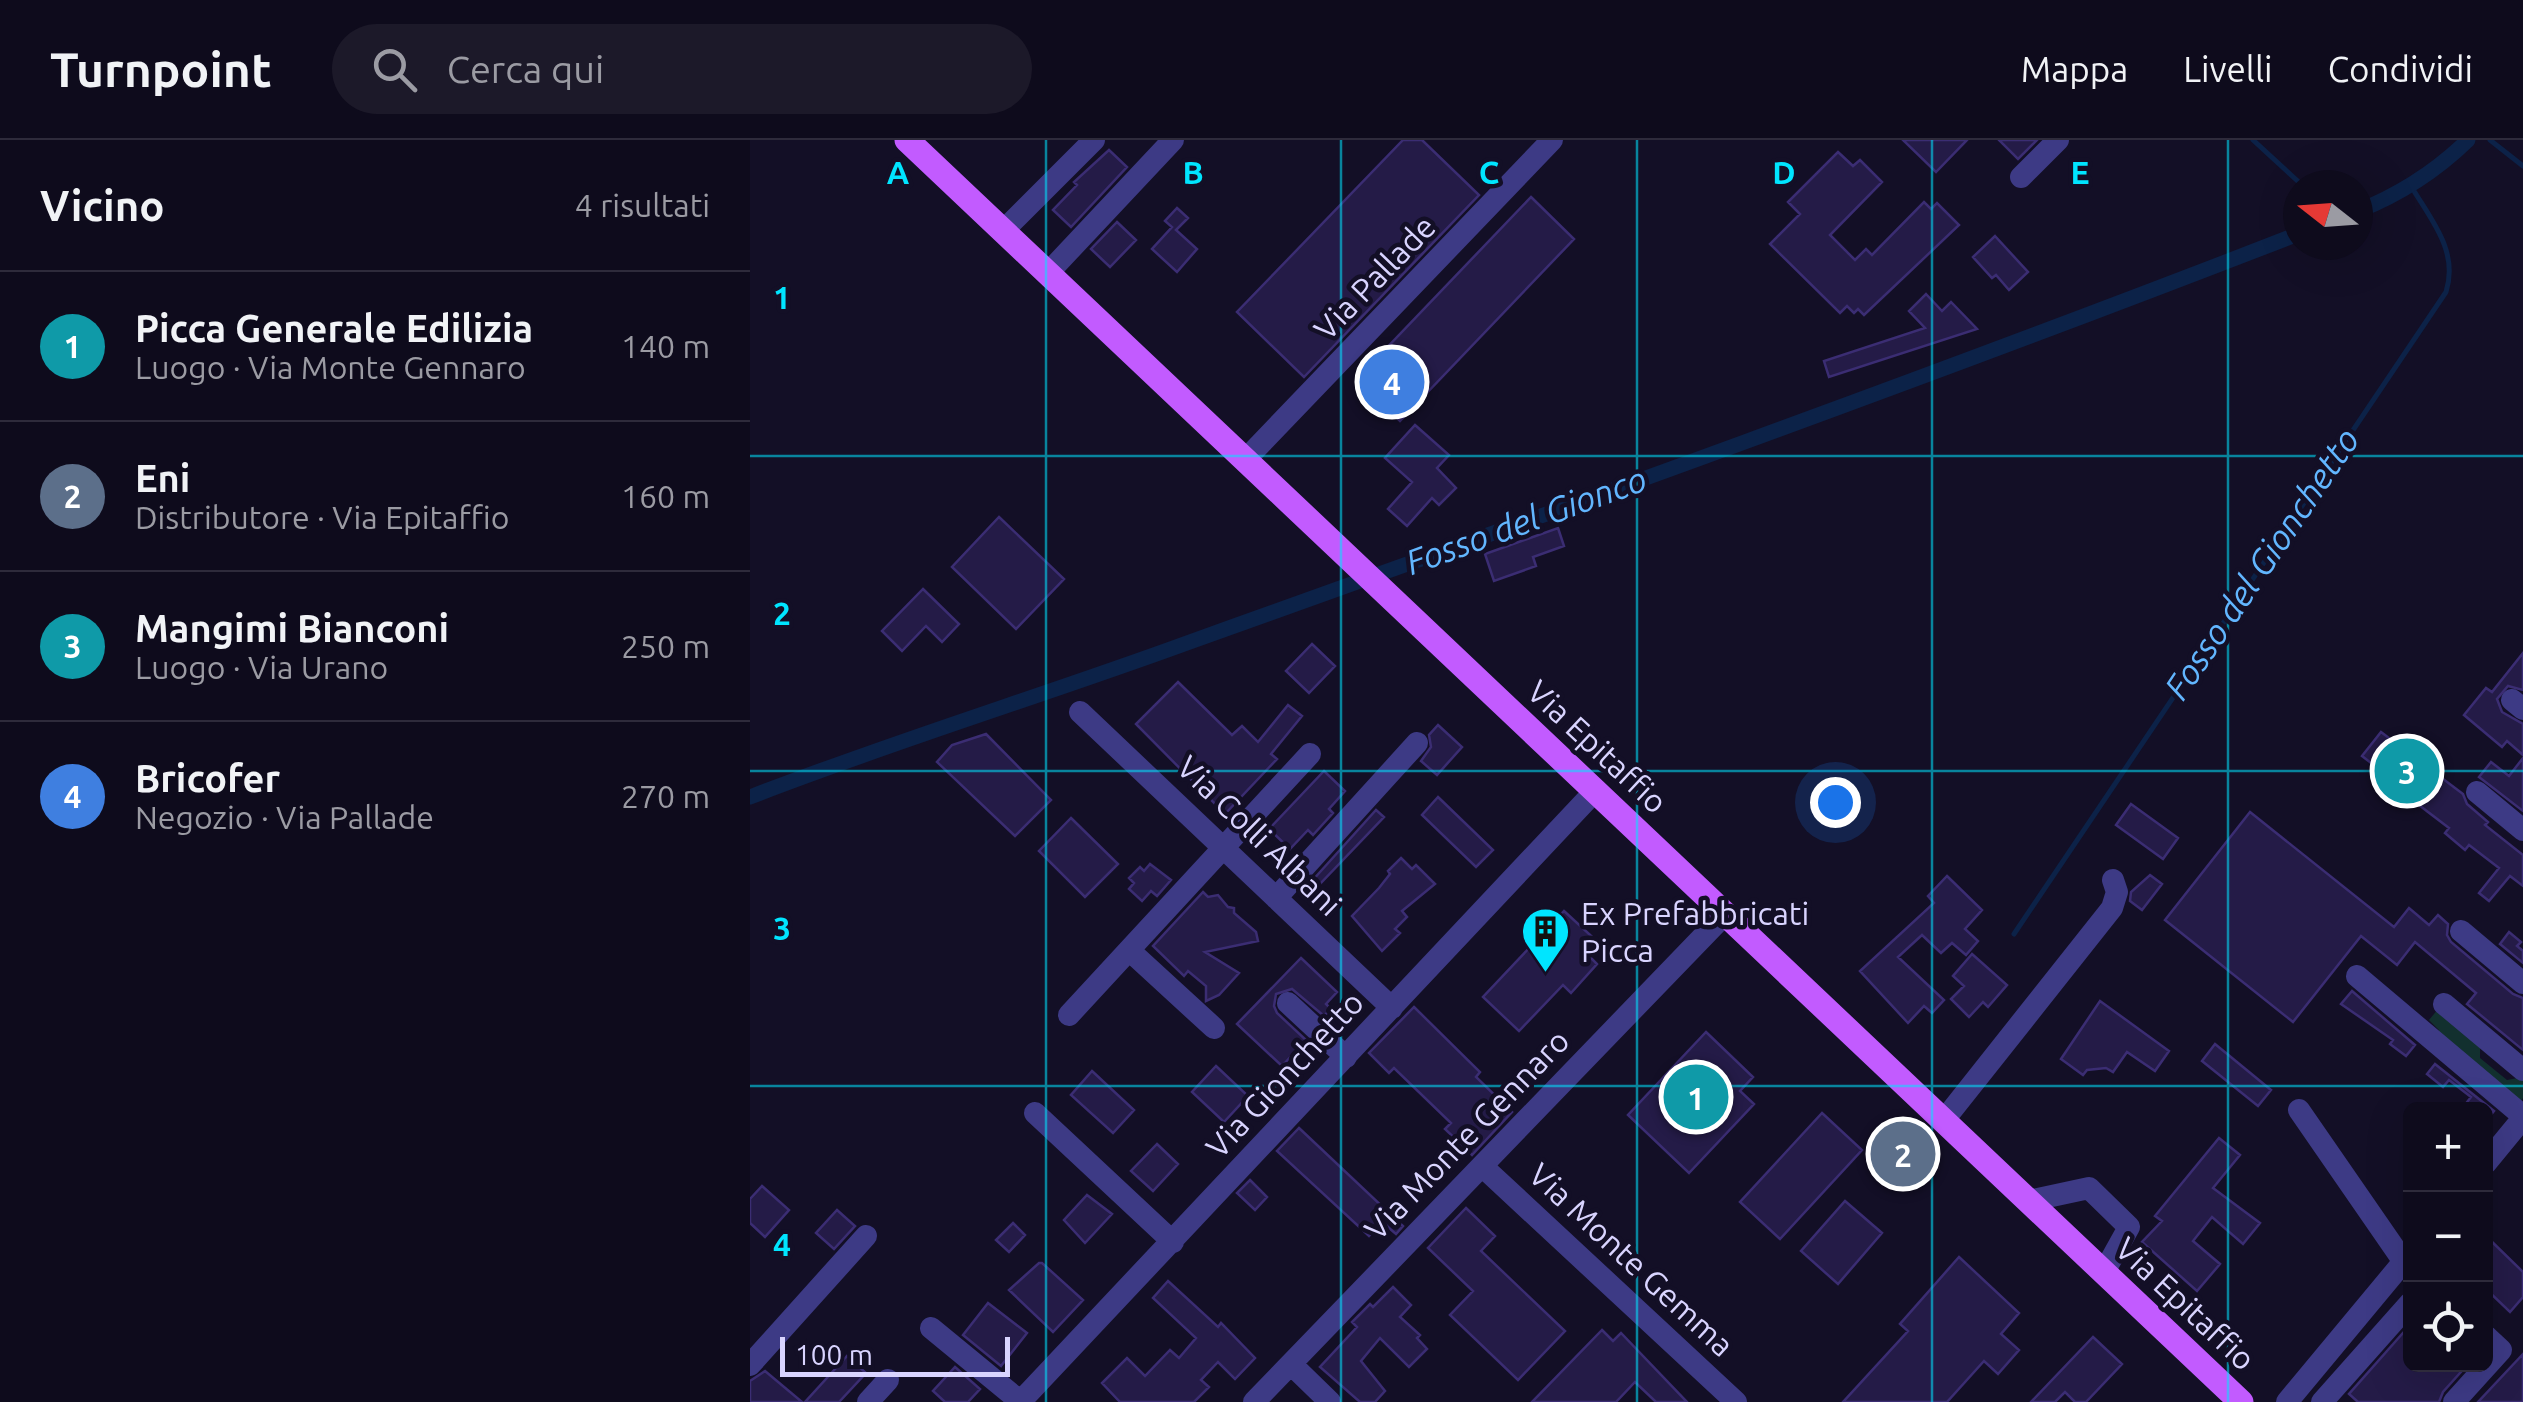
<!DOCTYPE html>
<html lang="it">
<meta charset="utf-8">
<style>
body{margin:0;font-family:Ubuntu,sans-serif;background:#1c1929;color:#f1f3f6}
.controls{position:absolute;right:30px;bottom:30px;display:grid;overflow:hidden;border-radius:15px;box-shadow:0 10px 40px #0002}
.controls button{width:90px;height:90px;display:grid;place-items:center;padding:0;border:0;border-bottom:2px solid #2e2b3b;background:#0e0b1c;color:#f1f3f6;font:50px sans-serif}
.compass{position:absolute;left:1533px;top:30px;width:90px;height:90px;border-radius:50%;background:#0e0b1c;box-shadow:0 10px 40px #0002;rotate:287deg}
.scale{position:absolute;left:30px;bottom:25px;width:230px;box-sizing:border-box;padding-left:10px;border:5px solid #d9d4ff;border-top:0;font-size:28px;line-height:35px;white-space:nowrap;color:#d9d4ff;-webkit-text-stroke:8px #130f26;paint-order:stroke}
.you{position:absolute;left:1085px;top:662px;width:35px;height:35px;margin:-25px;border:8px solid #fff;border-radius:50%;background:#1a73e8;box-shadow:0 0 0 15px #1a73e833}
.badge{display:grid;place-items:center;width:65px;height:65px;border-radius:50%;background:#00e5ff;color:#fff;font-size:32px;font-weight:700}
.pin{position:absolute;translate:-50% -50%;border:5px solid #fff;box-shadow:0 2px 10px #0006}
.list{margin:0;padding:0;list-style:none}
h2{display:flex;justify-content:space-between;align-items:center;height:130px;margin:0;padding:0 40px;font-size:42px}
h2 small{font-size:32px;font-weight:400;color:#9b9ba3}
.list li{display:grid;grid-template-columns:65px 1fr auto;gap:30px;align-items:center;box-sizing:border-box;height:150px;padding:0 40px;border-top:2px solid #2e2b3b}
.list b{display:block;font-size:38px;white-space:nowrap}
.list p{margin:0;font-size:32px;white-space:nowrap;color:#9b9ba3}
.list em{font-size:32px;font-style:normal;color:#9b9ba3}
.icon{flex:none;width:55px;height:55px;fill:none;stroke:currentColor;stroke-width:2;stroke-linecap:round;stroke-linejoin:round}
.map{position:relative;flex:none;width:1773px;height:1262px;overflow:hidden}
header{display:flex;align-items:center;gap:60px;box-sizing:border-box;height:140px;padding:0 50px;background:#0e0b1c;border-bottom:2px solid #2e2b3b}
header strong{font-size:48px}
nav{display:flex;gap:55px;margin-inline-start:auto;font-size:35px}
.search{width:700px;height:90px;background:#1c1929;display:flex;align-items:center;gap:25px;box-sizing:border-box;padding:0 35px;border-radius:55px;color:#9b9ba3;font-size:38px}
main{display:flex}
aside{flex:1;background:#0e0b1c}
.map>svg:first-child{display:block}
.green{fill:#12302f}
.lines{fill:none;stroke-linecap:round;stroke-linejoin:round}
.stream{stroke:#0c2248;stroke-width:5}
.canal{stroke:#0c2248;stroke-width:15}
.building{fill:#241b47;stroke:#3b2d73;stroke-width:2.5}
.minor{stroke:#3d3a85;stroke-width:22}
.major{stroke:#c25bff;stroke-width:25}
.grid{fill:none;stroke:#00e5ff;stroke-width:2.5;stroke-opacity:0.55}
.labels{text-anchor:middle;stroke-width:9;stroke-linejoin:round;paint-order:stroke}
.street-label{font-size:32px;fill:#d9d4ff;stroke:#130f26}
.poi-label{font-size:32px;fill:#d9d4ff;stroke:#130f26;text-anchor:start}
.water-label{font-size:35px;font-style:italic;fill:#62b6ff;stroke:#130f26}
.grid-label{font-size:32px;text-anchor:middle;font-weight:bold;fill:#00e5ff;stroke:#130f26;stroke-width:9;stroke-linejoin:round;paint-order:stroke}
</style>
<header>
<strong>Turnpoint</strong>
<div class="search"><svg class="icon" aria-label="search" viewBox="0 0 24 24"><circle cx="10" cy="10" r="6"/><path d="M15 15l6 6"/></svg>Cerca qui</div>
<nav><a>Mappa</a><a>Livelli</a><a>Condividi</a></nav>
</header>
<main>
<aside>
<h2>Vicino<small>4 risultati</small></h2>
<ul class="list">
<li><span class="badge" style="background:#0f9aa8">1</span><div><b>Picca Generale Edilizia</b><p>Luogo · Via Monte Gennaro</p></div><em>140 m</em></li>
<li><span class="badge" style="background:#5c6f8a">2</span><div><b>Eni</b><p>Distributore · Via Epitaffio</p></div><em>160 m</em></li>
<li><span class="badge" style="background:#0f9aa8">3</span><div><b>Mangimi Bianconi</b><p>Luogo · Via Urano</p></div><em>250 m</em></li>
<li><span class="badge" style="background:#3f7fe0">4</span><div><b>Bricofer</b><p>Negozio · Via Pallade</p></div><em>270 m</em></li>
</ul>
</aside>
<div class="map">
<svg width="1773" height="1262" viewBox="0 0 1773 1262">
<rect width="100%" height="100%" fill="#130f26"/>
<path class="green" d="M1689,868l41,33v17l27,22 16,-3v21l-6,8 -78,-70v-6l-10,-10z"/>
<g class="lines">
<path class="stream" d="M1503,0l49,45
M1740,0l33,26
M1264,794l432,-642c13,-41 -15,-72 -35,-106"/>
<path class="canal" d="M1608,71c43,-17 77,-39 110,-71
M0,657c144,-56 292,-101 437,-154 372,-133 743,-266 1111,-409"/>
</g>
<path class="building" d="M653,0h19l57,55 -175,182 -67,-65z
M1153,0h64l-31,32z
M1249,0h38l-19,19z
M359,10l18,17 -56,60 -18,-17 24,-25 -3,-3z
M1088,12l15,14 7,-6 22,22 -52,53 25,25 11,-11 6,6 52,-53 7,7 6,-6 22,22 -95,90 -6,-6 -4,4 -7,-7 -7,7 -70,-69 30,-30 -12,-12z
M781,57l43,42 -174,182 -43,-42z
M427,68l11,10 -12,12 21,19 -20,23 -25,-23 20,-22 -7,-6z
M367,82l19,18 -26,27 -19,-18z
M1245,96l33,36 -19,18 -13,-15 -4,3 -19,-21z
M1176,154l16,17 9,-9 26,27 -148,48 -5,-16 101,-33 -16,-17z
M665,285l34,30 -12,13 19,20 -17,17 -7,-7 -25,28 -19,-17 24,-27 -27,-24z
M249,377l65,62 -48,50 -64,-62z
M808,388l6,18 -31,11 3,9 -42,15 -9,-27z
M173,449l36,35 -17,18 -16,-16 -24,25 -20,-20z
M562,504l23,22 -26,27 -23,-22z
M1773,513v37l-15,-4 -11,13 5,13 21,12v31l-16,-14 -5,6 -38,-32 22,-27 6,4z
M428,542l54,53 10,-9 16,16 30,-37 14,11 -31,38 6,5 -52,55 -89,-90z
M688,585l24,22 -25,28 -16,-14 10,-14 -2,-12z
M1631,592l82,62 4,10 21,18 -3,3 38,30v31l-13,-10 -21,25 -10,-8 20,-25 -30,-23 -4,5 -20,-17 4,-5 -51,-39 3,-3 -39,-30z
M236,594l65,66 -36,36 -78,-74 15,-17z
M1773,618v53l-44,-34 12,-15 18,14z
M574,631l21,20 -16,18 4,4 -20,22 -5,-5 -18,19 -21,-20z
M688,657l55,53 -17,17 -54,-52z
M1381,664l47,34 -15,21 -47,-34z
M626,670l8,7 -67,70 -6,-5z
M1500,672l144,115 15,-19 20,17 9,-10 10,9 -1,11 4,7 62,52 10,4v52l-56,-46 9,-11 -61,-51 -18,23 -36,-29 -68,86 -128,-102z
M321,678l47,46 -33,33 -46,-46z
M651,718l11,11 4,-4 19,19 -33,27 5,6 -12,12 5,4 -18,18 -30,-35 27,-28 11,-14 -2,-3z
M400,724l21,16 -14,16 -6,-5 -9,10 -13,-12 5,-6 -5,-5 11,-11 4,4z
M1400,735l12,9 -20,26 -12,-9 1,-9z
M1197,736l35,34 -17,19 13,12 -12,14 -14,-12 -11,10 -19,-18 -24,22 46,43 -12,13 -8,-7 -16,17 -48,-52 74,-68 -6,-7z
M453,752l5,5 10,-2 10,12 6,1v5l22,19 2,9 -53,11 34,21 -20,22 -13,6v-15l-18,-15 -4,5 -31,-30z
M814,771l36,33 -11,12 8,8 -26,29 -8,-8 -44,46 -36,-34z
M1759,792l12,10 -4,4 6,5v12l-23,-19z
M1222,814l35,31 -19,22 -5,-5 -14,15 -18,-18 13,-13 -11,-10z
M551,818l36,34 -11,12 5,5 -7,7 -32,-27 -16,5 -2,12 3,7 29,27 -24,26 -45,-42z
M1602,851l63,54 -9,11 -16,-12 3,-4 -52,-36z
M1350,861l69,50 -14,20 -28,-19 -14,20 -7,-4 -19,2 -4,5 -22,-16z
M664,867l66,65 -4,5 36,35 -40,43 -27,-26 6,-6 -57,-55 -5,5 -20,-20z
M956,892l47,45 -13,14 14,13 -65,69 -61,-58z
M1465,904l56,46 -13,16 -56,-45z
M1685,924l59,47 -8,10v-11h-25l10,-13 -22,-17 -6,7 -16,-13z
M466,926l32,30 -24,26 -32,-30z
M342,931l42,39 -21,23 -42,-38z
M1072,973l40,37 -82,89 -40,-37z
M549,988l104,98 -7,8 -14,-12 -13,14 -92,-85z
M1162,990l15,14 -33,36 -14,-14z
M1469,998l21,17 -27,33 47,35 -17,21 -31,-27 -19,24 27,23 -23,27 -55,-49 20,-21 -7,-5z
M407,1004l21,20 -25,27 -22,-20z
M500,1040l17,17 -12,13 -18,-17z
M12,1046l27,24 -24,27 -15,-14v-24z
M337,1055l25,19 -27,29 -21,-23z
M1095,1061l37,32 -44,51 -37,-33z
M716,1068l29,28 -14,15 84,80 -47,49 -68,-65 23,-24 -45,-43z
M87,1070l18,16 -21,23 -18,-16z
M263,1083l12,12 -16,17 -13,-12z
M1736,1096l37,36v25l-13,15 -24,-23z
M1209,1117l60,56 -18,21 18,16 -21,24 -14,-13 -37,41h-104l65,-71 -8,-7z
M289,1123h3l41,37 -30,32 -44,-42z
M418,1141l50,46 3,-4 34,35 -20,21 -17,-17 -17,18 8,7 -15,15h-74l-18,-19 25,-25 18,18 25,-26 9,8 17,-20 -43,-40z
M643,1147l18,18 -11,12 20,18 -3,3 10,11 -18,18 -29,-29 -19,23 24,30 -10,11h-15l-40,-35 37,-40 -5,-5 18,-18 3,3z
M238,1163l39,30 -26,33 -38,-31z
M1660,1185v39h58l-25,28 -4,10h-81l-9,-8z
M852,1190l11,11 8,-8 66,69h-31l-21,-20 -19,20h-84z
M1343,1197l29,27 -36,38h-11l-10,-10 -10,10h-24z
M1773,1214v48h-45z
M97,1216l19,17 -27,29h-34z
M205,1227l25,22 -12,13h-23l-12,-11z
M15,1231l37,31h-52v-21z"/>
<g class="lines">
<path class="minor" d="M1271,37l37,-37
M253,91l91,-91
M298,133l125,-133
M495,320l307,-320
M1762,560l11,9
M330,572l312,296
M1727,652l46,38
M526,758l141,-155
M1711,791l62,52
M379,810l85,78
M1607,836l166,140
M538,863l58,54
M1694,864l79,66
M319,875l241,-261
M1549,970l105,152
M285,973l138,129
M1194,980l168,-212 5,-16 -4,-12
M1736,1023l37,-45
M732,1026l254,236
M1279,1061l60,-13 40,39 -25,45
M181,1188l90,74
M541,1224l39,38
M0,1225l116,-129
M118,1262l20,-22
M270,1262l576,-612
M504,1262l472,-489
M1537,1262l123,-148
M1572,1262l88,-99
M1704,1262l47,-52 -15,-14"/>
<path class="major" d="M157,0l1334,1262"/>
</g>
<path class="grid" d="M296,0v1262M591,0v1262M887,0v1262M1182,0v1262M1478,0v1262M0,316h1773M0,631h1773M0,946h1773"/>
<defs>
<symbol id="building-pin" viewBox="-11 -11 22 30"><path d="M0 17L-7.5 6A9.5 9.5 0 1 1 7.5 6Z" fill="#00e5ff" stroke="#130f26"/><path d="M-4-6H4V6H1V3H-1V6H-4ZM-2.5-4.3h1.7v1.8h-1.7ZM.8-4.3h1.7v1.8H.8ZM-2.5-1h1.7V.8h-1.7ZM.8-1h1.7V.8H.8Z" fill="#111"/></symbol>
</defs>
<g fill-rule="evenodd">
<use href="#building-pin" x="768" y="764" width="55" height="75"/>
</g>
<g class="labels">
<g class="street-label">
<text transform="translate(625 138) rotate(-46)" y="11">Via Pallade</text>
<text transform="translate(847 607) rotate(43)" y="11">Via Epitaffio</text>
<text transform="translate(509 696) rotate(44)" y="11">Via Colli Albani</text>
<text transform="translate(535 935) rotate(-47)" y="11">Via Gionchetto</text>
<text transform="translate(717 995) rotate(-46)" y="11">Via Monte Gennaro</text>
<text transform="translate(881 1120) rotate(43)" y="11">Via Monte Gemma</text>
<text transform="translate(1435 1164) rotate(43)" y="11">Via Epitaffio</text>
</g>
<g class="poi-label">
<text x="831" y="785">Ex Prefabbricati<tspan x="831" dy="37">Picca</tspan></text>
</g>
<g class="water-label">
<text transform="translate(776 381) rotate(-20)" y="12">Fosso del Gionco</text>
<text transform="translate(1512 424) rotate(-56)" y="12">Fosso del Gionchetto</text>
</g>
</g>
<g class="grid-label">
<text x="148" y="44">A</text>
<text x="443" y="44">B</text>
<text x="739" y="44">C</text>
<text x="1034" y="44">D</text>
<text x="1330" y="44">E</text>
<text x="32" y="169">1</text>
<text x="32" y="485">2</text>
<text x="32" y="800">3</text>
<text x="32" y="1116">4</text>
</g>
</svg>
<div class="controls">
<button>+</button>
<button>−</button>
<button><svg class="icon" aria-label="locate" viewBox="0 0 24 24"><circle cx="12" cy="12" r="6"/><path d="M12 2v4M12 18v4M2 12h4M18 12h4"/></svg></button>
</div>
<svg class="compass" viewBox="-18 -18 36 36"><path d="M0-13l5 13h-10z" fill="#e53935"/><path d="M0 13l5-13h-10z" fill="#9b9ba3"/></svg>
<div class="scale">100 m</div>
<div class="you"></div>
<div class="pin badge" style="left:946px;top:957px;background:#0f9aa8">1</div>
<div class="pin badge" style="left:1153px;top:1014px;background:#5c6f8a">2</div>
<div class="pin badge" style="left:1657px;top:631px;background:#0f9aa8">3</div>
<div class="pin badge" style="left:642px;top:242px;background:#3f7fe0">4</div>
</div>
</main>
